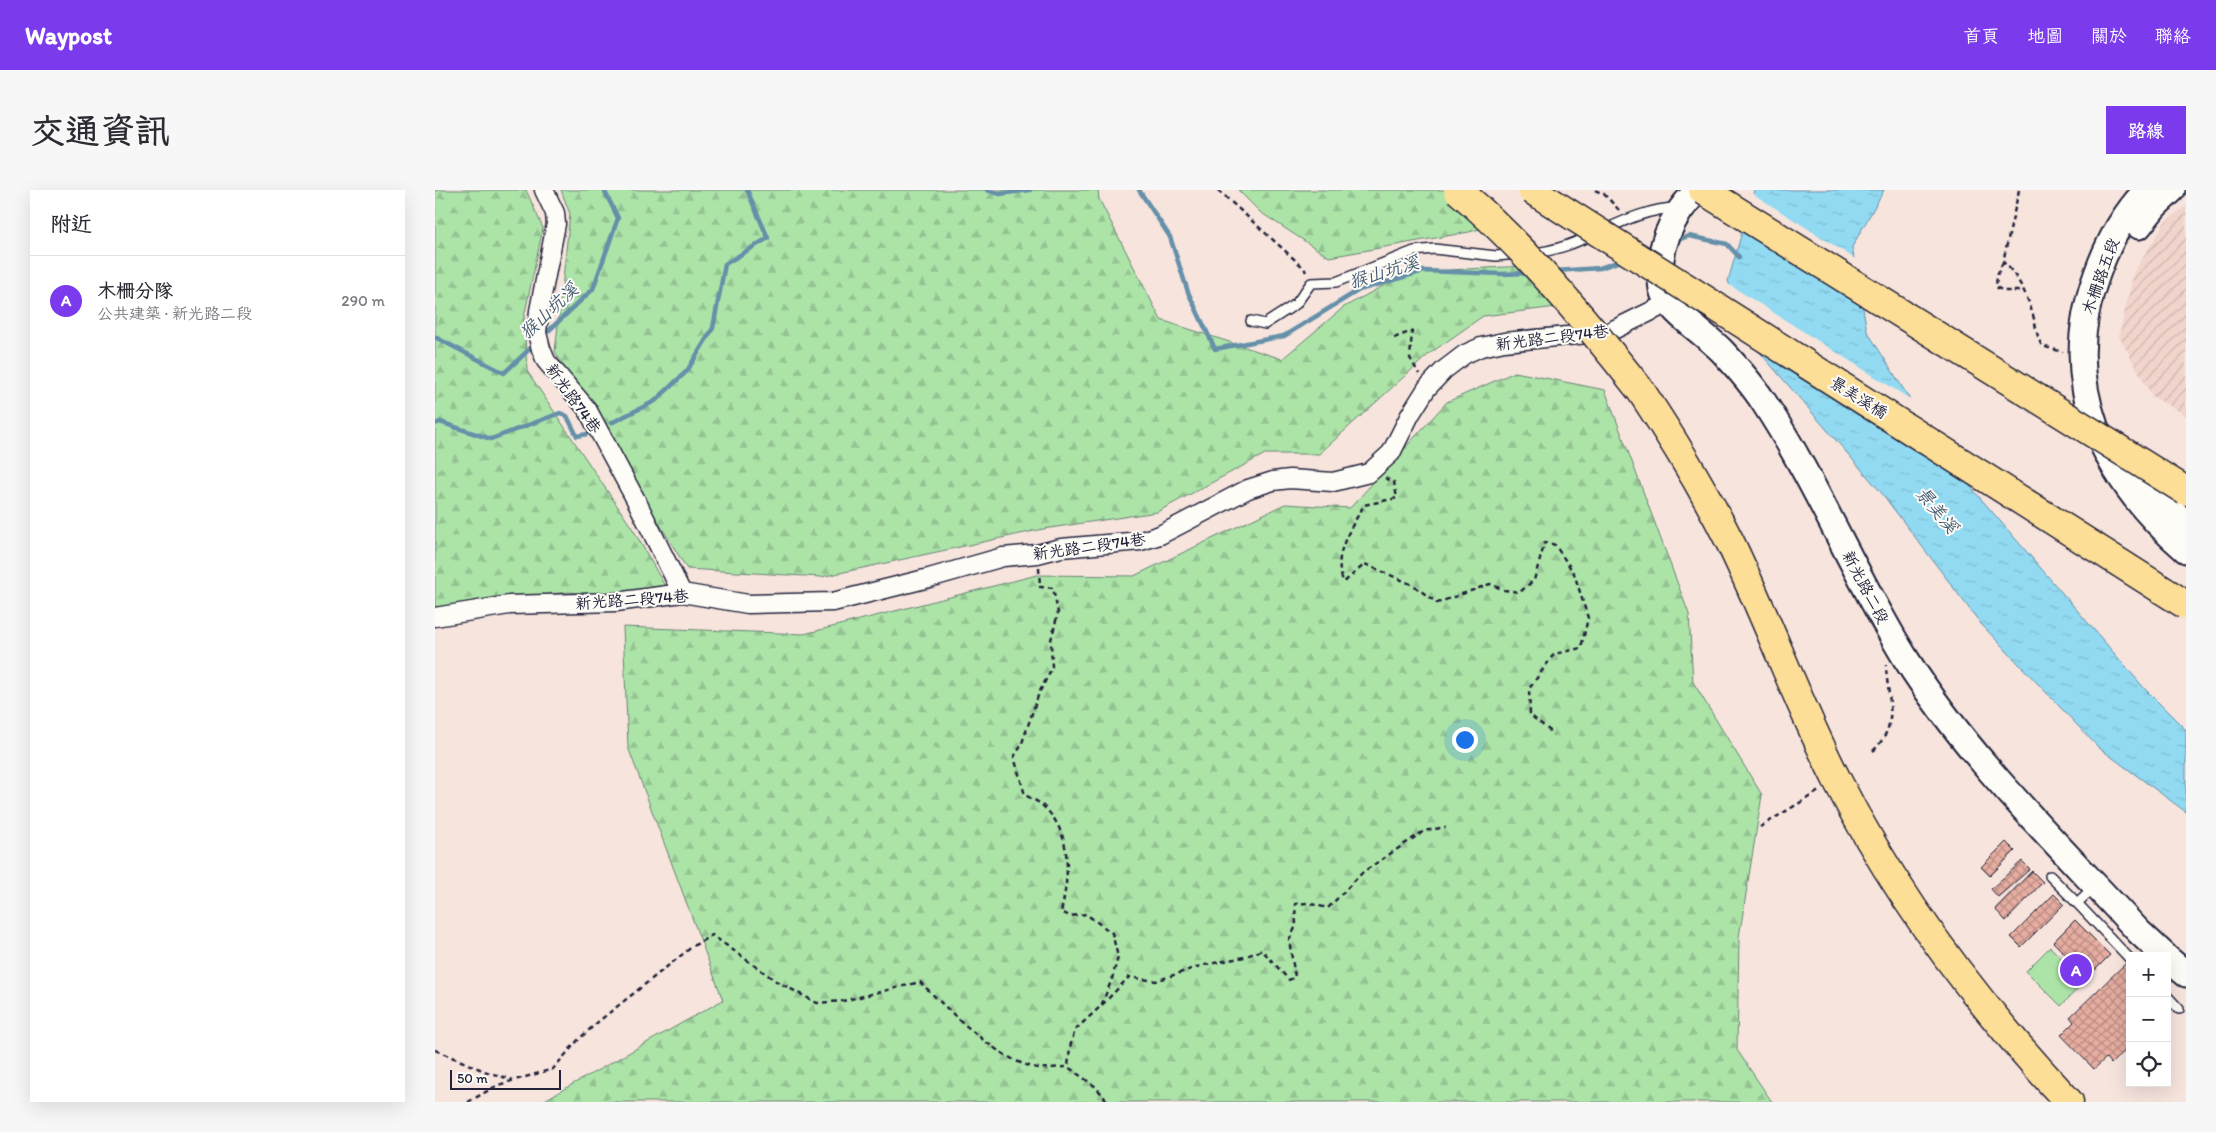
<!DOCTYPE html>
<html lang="zh-TW">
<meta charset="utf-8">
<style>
body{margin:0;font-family:Itim,"LXGW WenKai TC",sans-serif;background:#f7f7f7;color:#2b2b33}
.controls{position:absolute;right:15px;bottom:15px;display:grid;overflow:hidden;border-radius:0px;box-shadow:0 5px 20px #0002}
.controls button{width:45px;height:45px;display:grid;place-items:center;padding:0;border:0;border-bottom:1px solid #e1e1e2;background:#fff;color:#2b2b33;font:25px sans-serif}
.scale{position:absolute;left:15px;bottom:12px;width:111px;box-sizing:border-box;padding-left:5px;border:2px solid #22223b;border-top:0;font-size:14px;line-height:18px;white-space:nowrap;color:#22223b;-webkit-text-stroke:4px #fdfcf7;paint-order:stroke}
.you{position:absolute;left:1029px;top:549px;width:18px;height:18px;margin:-12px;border:4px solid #fff;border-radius:50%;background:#1a73e8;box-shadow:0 0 0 8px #1a73e833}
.badge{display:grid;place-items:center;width:32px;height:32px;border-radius:50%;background:#7c3aed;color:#fff;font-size:16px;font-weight:700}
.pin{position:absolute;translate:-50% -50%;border:2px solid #fff;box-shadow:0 1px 5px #0006}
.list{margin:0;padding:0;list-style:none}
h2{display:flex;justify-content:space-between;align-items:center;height:65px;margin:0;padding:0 20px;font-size:21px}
h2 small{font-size:16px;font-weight:400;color:#7c7c81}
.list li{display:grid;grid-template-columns:32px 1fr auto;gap:15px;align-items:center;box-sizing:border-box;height:90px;padding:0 20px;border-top:1px solid #e1e1e2}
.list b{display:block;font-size:19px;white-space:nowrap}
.list p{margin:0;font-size:16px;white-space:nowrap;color:#7c7c81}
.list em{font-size:16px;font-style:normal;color:#7c7c81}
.icon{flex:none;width:28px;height:28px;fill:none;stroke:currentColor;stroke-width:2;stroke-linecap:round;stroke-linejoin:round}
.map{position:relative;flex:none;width:1751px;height:912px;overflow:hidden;border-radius:0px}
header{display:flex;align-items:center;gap:30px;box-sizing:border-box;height:70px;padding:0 25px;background:#7c3aed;color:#fff}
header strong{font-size:24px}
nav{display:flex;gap:28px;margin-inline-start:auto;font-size:18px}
.intro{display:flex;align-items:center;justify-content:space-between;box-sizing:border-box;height:120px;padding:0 30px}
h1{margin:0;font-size:35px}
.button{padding:12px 22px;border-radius:0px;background:#7c3aed;color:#fff;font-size:18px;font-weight:700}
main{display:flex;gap:30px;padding:0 30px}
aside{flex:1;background:#fff;border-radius:0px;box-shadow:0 5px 20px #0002}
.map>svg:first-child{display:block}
.industrial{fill:url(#industrial-furrows)}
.forest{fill:url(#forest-firs);stroke:#678372}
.pitch{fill:#ace4a8;stroke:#678372}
.water{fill:url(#water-ripples);stroke:#6590a9}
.pier{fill:#f6e4dd}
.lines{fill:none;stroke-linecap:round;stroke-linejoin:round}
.stream{stroke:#6590a9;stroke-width:4.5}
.building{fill:url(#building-cross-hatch);stroke:#22223b}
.lane-casing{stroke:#22223b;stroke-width:12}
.street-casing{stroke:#22223b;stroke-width:21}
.secondary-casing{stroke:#22223b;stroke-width:29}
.highway-casing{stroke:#22223b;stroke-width:31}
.path{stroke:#22223b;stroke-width:2.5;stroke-dasharray:5 4;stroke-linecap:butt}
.lane{stroke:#fdfcf7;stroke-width:9}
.street{stroke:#fdfcf7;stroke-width:18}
.secondary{stroke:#fdfcf7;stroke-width:25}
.highway{stroke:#fdde96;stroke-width:28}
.highway-bridge-casing{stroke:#22223b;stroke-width:31;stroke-linecap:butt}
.highway-bridge{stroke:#fdde96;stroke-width:28}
.labels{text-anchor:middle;stroke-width:4;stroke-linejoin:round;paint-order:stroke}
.street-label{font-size:16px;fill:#22223b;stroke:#fdfcf7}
.water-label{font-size:18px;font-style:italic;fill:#435972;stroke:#fdfcf7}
</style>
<header>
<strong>Waypost</strong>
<nav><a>首頁</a><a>地圖</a><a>關於</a><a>聯絡</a></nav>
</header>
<div class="intro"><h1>交通資訊</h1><a class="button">路線</a></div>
<main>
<aside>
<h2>附近<small></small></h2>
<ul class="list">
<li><span class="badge">A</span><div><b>木柵分隊</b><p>公共建築 · 新光路二段</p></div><em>290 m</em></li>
</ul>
</aside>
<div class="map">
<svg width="1751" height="912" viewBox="0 0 1751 912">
<defs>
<pattern id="industrial-furrows" width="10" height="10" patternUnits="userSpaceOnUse" patternTransform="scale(1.25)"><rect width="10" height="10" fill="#f1d4cb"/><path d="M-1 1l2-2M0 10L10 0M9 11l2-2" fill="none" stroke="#ceb6af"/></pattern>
<pattern id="forest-firs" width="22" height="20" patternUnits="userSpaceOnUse" patternTransform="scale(1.25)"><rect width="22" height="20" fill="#ace4a8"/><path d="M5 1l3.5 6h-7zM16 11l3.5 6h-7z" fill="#94c392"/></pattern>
<pattern id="water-ripples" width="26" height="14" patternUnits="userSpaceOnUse" patternTransform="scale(1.25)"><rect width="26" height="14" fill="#91daf2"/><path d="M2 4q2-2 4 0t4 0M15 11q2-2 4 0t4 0" fill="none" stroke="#7dbbd0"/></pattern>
<pattern id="building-cross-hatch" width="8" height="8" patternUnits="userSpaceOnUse" patternTransform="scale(1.25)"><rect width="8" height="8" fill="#e6ada0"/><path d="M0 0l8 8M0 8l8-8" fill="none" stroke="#ba8c84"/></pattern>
</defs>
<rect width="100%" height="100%" fill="#f6e4dd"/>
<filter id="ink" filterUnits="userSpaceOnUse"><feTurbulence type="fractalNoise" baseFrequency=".02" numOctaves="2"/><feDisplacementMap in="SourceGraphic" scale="10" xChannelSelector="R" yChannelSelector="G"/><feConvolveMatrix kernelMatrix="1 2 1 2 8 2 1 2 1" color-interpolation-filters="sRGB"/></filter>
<g filter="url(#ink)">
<path class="industrial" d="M1751,16v209l-34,-19 -33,-60 15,-64 31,-50z"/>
<path class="forest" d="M0,0h91l17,38 -19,89 3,54 107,160 32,57 -79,6 -18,-2 -134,15z
M126,0h537l1,9 62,121 121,39 62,-52 65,-35 136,-7 28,40 -90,11 -54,38 -110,100h-54l-108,58 -114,17 -222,48 -134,-8 -132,-217 15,-138z
M803,0h225l43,32 -37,10 -140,25 -69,-45z
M1080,182l90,18 84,224 4,68 69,113 -23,142 -2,113 35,52h-1231l182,-102 -95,-253 -5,-120 181,7 233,-59 97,1 151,-72 65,4 97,-106z"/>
<path class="pitch" d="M1615,757l35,34 -24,25 -35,-35z"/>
<path class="water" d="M1319,0h130l-32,57 15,84 83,132 195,226 41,41v82l-88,-65 -117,-123 -101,-133 -124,-143 -28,-67z"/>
<path class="pier" d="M1315,2l107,68 9,48 -126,-79z
M1290,92l190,120 37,60 -203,-123z"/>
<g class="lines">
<path class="stream" d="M552,0l13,4 30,-4
M704,0l31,47 18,55 27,57 69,-13 75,-46 65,-19 79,3 26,-1
M1240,51l14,-5 38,8 12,13
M1120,81l45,-3 23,-8
M108,146l50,-47 25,-71 -14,-28
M0,147l69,36 32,-30
M176,233l44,-22 32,-30 26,-43 12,-64 43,-26 -21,-48
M0,234l5,-2 51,17 69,-26 7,3 10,20 10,-2"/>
</g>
<path class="building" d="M1571,652l9,9 -25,25 -9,-9z
M1587,671l8,8 -32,28 -7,-8z
M1597,681l11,11 -37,39 -11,-12z
M1619,704l10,10 -43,43 -10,-10z
M1640,730l35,35 -22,22 -35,-35z
M1692,772l3,3v81l-19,18 -5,-6 -12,11 -33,-34 13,-13 -4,-5z"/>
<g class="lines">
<defs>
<path id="lane" d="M1096,63c52,-3 94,-44 146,-45
M816,131l14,3 31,-20 15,-21 25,-1 78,-31 20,-2 62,7 22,-2
M1615,686l27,27
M1659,697l-17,16 53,56
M1732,806l12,13"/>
<path id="street" d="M109,0l11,23 1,11 -17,87 -2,22 4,16 5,12 41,48 50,93 45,91
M0,427l74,-12 107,-3 66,-9 66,11 85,-2 96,-24 74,-21 34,-3 24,-6 80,-7 19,-6 88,-46 25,-8 17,-2 43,3 36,-9 22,-20 19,-38 17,-27 17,-18 21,-16 16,-7 23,-5 105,-10 59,-29"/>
<path id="secondary" d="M1264,0c-28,23 -44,62 -37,99 4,21 44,45 60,62 14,15 29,32 41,50 54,82 91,174 143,258 64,101 152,185 233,273l26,24
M1712,0c-24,24 -39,53 -50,84 -40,109 5,204 89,276
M1704,36l16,-20 17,-16
M1701,282l8,12 42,40
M1732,768l19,16"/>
<path id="highway" d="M1206,201c32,48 63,99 89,151 38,78 67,160 107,238 60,118 141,225 232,322"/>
</defs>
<use href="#lane" class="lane-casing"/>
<use href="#street" class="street-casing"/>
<use href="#secondary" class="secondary-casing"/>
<use href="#highway" class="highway-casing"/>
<path class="path" d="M783,0l86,78 2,4
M1160,0l9,4 15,16
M1584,0l-16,72c14,12 24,33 29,50 4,12 4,23 10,34l21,6
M1568,72l-6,13 -1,12 8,4h18
M959,148l18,-7 -2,27 9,16
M950,288l9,4 3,16 -33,7c-12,22 -34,52 -20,77l21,-18 48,21 24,18 53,-19 14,6 16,2 14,-12 11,-38 10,3 19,28 14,45 -7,30 -27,6 -25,35 1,26 24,19
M604,378l1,19 13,1 5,25 -7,27 1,28 -13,25 -18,53 -7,11 11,38c7,4 15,7 20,13 28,27 24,70 16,104l9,4 16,-2 26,19 6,24 -6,22 -11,27 -26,24 -5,17 -2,20 28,20 12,15
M1438,561c28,-28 14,-51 13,-86
M1325,637l59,-36
M667,815l27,-28 27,4 44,-15 44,-9 18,-7 27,30 6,-3 -6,-37 7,-14 -1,-22 12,-1 21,5 35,-36 61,-41 22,-4
M0,860l52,22 26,8
M33,912l30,-17 55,-16 26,-30 20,-18 94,-75 19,-11 64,46 41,22 26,-2 77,-19c28,27 78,80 118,86 9,1 21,-1 30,-1"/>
<use href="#lane" class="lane"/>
<use href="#street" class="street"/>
<use href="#secondary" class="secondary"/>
<use href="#highway" class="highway"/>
<defs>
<path id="highway-bridge" d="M1023,0c70,60 126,129 183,201
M1097,0l654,415
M1268,0l483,301"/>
</defs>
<use href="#highway-bridge" class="highway-bridge-casing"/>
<use href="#highway-bridge" class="highway-bridge"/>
</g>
</g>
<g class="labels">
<g class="street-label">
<text transform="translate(1665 86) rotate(-70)" y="6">木柵路五段</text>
<text transform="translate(1117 147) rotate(-7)" y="6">新光路二段74巷</text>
<text transform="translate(1424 207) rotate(32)" y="6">景美溪橋</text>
<text transform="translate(139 208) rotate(54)" y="6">新光路74巷</text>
<text transform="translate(654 356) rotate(-8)" y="6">新光路二段74巷</text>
<text transform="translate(1431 397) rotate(62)" y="6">新光路二段</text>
<text transform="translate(197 409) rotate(-4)" y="6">新光路二段74巷</text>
</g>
<g class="water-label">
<text transform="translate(949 82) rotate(-17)" y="6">猴山坑溪</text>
<text transform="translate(114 121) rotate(-43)" y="6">猴山坑溪</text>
<text transform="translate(1502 320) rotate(50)" y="6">景美溪</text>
</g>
</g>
</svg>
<div class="controls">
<button>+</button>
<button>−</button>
<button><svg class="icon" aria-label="locate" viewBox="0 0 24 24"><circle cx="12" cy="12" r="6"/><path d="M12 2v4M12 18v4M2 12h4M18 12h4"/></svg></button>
</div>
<div class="scale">50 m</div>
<div class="you"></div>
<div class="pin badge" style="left:1641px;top:780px">A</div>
</div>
</main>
